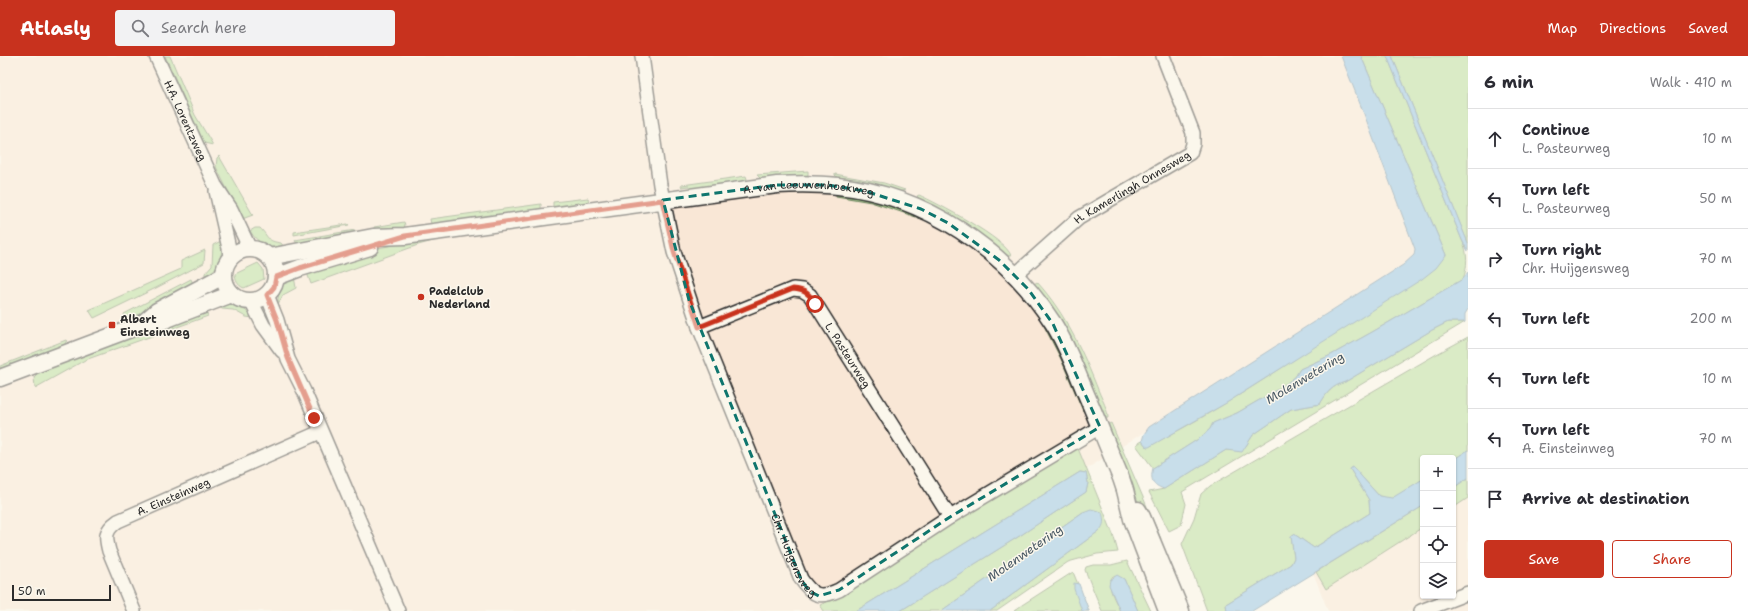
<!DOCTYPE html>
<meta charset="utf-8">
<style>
body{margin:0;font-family:"Shantell Sans",sans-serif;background:#f2f2f3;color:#2b2b33}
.controls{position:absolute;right:12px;bottom:12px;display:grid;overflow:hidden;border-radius:4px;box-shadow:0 1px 3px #0004}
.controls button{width:36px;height:36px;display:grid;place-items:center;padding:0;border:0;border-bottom:1px solid #e1e1e2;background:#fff;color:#2b2b33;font:20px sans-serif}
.scale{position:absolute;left:12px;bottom:10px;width:99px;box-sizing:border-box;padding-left:4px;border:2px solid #2b2b2b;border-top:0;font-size:11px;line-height:14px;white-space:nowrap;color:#2b2b2b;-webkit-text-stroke:3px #fbf7ec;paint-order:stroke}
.stop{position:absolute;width:12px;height:12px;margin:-9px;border:3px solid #c8321e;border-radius:50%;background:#fff}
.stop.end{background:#c8321e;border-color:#fff;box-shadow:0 1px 4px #0008}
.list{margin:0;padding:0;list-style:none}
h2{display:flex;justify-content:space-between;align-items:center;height:52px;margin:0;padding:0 16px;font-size:17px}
h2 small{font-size:13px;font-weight:400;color:#7c7c81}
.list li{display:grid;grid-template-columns:26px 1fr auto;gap:12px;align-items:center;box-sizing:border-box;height:60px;padding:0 16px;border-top:1px solid #e1e1e2}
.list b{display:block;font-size:15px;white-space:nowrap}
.list p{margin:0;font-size:13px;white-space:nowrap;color:#7c7c81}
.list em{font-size:13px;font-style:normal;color:#7c7c81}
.actions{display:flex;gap:8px;padding:12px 16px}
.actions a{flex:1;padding:9px 0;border:1px solid #c8321e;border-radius:4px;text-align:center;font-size:14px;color:#c8321e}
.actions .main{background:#c8321e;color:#fff}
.icon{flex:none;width:22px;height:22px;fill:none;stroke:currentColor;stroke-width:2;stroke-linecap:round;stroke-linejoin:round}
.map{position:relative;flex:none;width:1468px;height:555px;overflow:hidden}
header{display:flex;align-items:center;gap:24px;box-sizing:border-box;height:56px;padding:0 20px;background:#c8321e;color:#fff}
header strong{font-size:19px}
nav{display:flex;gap:22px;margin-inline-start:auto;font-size:14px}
.search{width:280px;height:36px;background:#f2f2f3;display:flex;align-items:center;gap:10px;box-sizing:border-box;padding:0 14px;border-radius:4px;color:#7c7c81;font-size:15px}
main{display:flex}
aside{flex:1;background:#fff}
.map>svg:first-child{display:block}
.built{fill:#f9e7d6}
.green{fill:#b2db97;stroke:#6e8361}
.water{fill:#89bfe7;stroke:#63849c}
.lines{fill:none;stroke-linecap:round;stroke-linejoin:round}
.minor-casing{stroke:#2b2b2b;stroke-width:16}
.tertiary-casing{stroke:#2b2b2b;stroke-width:19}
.minor{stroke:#fbf7ec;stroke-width:13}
.tertiary{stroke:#fbf7ec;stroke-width:16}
.route{stroke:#c8321e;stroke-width:5}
.marked{fill:none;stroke:#0f766e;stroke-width:3;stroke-dasharray:8 5;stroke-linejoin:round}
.poi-dot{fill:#c8321e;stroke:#fbf7ec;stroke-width:1.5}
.labels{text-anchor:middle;stroke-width:3;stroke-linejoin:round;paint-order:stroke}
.street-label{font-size:11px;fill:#2b2b2b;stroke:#fbf7ec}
.poi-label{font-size:11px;font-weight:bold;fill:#2b2b2b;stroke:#fbf7ec;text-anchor:start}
.water-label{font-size:12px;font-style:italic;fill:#475763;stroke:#fbf7ec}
</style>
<header>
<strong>Atlasly</strong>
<div class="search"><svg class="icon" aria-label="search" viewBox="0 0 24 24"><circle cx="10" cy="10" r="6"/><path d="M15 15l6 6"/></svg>Search here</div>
<nav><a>Map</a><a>Directions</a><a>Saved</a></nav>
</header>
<main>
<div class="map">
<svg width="1468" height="555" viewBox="0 0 1468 555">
<rect width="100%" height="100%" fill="#fbf7ec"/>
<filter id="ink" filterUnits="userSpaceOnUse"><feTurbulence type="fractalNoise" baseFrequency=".025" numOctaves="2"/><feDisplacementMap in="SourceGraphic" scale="8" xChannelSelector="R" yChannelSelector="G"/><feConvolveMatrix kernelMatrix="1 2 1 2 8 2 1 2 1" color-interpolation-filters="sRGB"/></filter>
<g filter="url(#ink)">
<path class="built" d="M0,0h1341l76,197 -13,12 -378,243 -151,103h-875z
M1468,410v145h-140l-18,-46 113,-71v102h30v-120z"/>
<path class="green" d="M165,0h5l25,59 18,30 -9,-2z
M1361,0h26l75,184c6,12 6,27 1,39l-89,52 -43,24 -31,14 -5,8 -13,10 -45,26 -24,10 -3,6 -10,9 -47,30 -17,-23 6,-4 5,6c105,-53 201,-125 299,-192z
M1392,0h76v187l-5,-12z
M219,100l34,59 -11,4 -26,-52 1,-9z
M808,115v4l-3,2 -44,2 -4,-4z
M835,118l49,9 21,7 -6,2 -60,-13 -4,-4z
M746,120l1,3 -4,3 -53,7 -1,-3 -8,1 1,-2z
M836,137l53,11 33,13v2l-51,-17 -35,-6z
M919,139c16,7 89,45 92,61 -7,0 -12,-7 -17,-11 -22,-17 -47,-35 -72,-44l-5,-5z
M588,142l1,5 -34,5 -2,-1v-5z
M541,148v5l-106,15h-4l-1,-5z
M404,166l1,3 -1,3 -29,4 -1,-5z
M348,168l1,1 -55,10v-3z
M255,172h5c9,9 6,13 21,15l3,4c-15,2 -26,-3 -34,-16z
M355,174l1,5 -58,11 -3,-6z
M437,182v2l-19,5 -107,39 -5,-14 65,-21z
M221,185c3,14 -3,29 -16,36v-4l7,-8 1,-20z
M205,194l-1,13 -48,25 -62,30 -5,-8 92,-41v-8z
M258,207l5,6 1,10 -20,9c-6,-2 -9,-8 -9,-14z
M294,220l2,12 -13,7 -5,9c-1,-13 5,-21 16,-28z
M191,223l3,7 -61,34 -1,-4 -6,3 -2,-5z
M1037,226c29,32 46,70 62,110 3,7 9,18 9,26h-4l-70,-134z
M223,248c12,0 23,4 30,14l-7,-1 -13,-7 -11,-1 -4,-3z
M205,253l3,7 -123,44 -50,28 -1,-11 6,-6z
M1043,265l16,26 26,63 -2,1 -22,-52 -19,-37z
M1448,266h17l-283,170 4,12 -5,21 -12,6 -20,-39 15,-3 62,-39h10l10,-4 7,-11 38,-26 29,-5c7,-12 12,-18 25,-22l87,-52z
M1468,281v113l-15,10v-2h-30v21l-31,20 -13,-3 -26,-29 -3,2 19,31 1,13 -56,35 -20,-14 -3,2 3,22 -3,6 -65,40 1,7h-20l-25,-67 12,-26 7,-24 9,-8 225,-131z
M66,284h1l-3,6 -62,23 -2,-1v-2z
M1111,367l50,116 -5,2 -23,-51 -26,-65z
M1077,390l36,88 5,18 -21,2 -29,8 -71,49h-7l109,-80 -16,-19 -142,99h-41l121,-76 65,-43 2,-9 -2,-10 -6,-1 -224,139h-32l-4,-6 30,-14 134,-88z
M1468,422v20l-15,10v-20z
M1423,450v21l-97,62 -10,-17z
M1127,505l24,50h-13l-14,-32 -11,-3c-8,10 3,25 7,35h-18l-17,-41 1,-3 7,-2h18z
M1073,516l16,39h-75l8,-6z"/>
<path class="water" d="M1341,0h20l85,199 -10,13 -14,11 -194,123 -79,45h-2l-5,-6 2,-7 5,-7 254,-162 11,-10 1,-6 -51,-135z
M1387,0h5l76,187v8l-6,-11z
M1468,216v37l-3,5v8h-17l-16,8 -87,52c-13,4 -18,10 -25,22l-29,5 -38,26 -11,17 -16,-2 -62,39c-12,-4 -14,-10 -11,-21l47,-30 10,-9 3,-6 24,-10 45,-26 13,-10 5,-8 31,-14 43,-24 89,-52z
M1468,394v28l-15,10v-28z
M1353,411l26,29 13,2 31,-19v27l-171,105h-25l-1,-7 65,-40 3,-6 -3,-22 3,-2 20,14 56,-35 -1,-13 -19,-31z
M1080,416l6,1 2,10 -2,9 -65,43 -121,76h-44z
M1091,453l11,3c2,8 3,13 -3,19l-109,80h-49l142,-99z
M1117,519l7,4 14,32h-18l-11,-26 1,-5z
M1074,527l5,1 10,27h-7l-8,-22z"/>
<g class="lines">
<defs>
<g id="minor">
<path id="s1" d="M156,0l59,129 16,24 19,40"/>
<path id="s2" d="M642,0l18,129 14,67 25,75 102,252c12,17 18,20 38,11l111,-73 150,-90"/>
<path d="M216,135l15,66"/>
<path id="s3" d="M1015,219l64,-57 111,-65 3,-9v-11l-30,-77"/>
<path d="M267,239l10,25 11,39 16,32 94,220"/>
<path d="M251,245l12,24 19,26"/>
<path id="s4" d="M699,271l94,-38 9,1 8,5 140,222"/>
<path id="s5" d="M134,555l-25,-60c-4,-15 -4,-21 9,-30l202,-89"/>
<path d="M1421,555l47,-18"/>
</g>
<g id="tertiary">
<circle cx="250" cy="219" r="26"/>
<path id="s6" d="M269,201l104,-20 32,-1 372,-51c21,-1 41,-1 61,1 87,9 168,64 215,137 14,22 23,47 33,71 12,28 23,56 35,84l4,12 7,29 35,92"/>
<path d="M276,221l24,-9 70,-21"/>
<path d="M142,268l15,-13 66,-35"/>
<path d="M0,322l141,-53 21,-4 70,-27"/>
<path d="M1138,454l4,7 39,94"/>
</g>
</defs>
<use href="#minor" class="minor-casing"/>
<use href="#tertiary" class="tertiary-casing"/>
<use href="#minor" class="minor"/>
<use href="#tertiary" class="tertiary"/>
</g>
</g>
<g class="lines" filter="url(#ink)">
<path class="route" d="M314,362l-26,-60 -11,-38 -10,-25 7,-8 2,-10 24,-9 105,-32 257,-36 12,52 25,75 94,-38c12,1 17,5 22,15"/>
</g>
<path d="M0 0H1468V555H0ZM777,129h50l38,6 56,18 27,14 51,37 29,29 25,35 47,103 -150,90 -111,73 -20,6 -10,-5 -8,-12 -112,-279 -26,-100z" fill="#fbf7ec" fill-opacity=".55" fill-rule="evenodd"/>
<path class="marked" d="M777,129h50l38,6 56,18 27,14 51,37 29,29 25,35 47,103 -150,90 -111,73 -20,6 -10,-5 -8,-12 -112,-279 -26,-100z"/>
<g class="poi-dot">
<circle cx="421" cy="241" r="4"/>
<rect x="108" y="265" width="8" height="8" rx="2"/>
</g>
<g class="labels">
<g class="street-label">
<text dy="4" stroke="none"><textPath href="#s1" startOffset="71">H.A. Lorentzweg</textPath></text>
<text dy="4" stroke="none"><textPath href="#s3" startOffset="147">H. Kamerlingh Onnesweg</textPath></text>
<text dy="4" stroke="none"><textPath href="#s6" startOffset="545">A. van Leeuwenhoekweg</textPath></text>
<text dy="4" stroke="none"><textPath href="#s4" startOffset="191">L. Pasteurweg</textPath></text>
<text dy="4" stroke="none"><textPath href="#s5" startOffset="160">A. Einsteinweg</textPath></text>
<text dy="4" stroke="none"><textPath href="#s2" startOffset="525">Chr. Huijgensweg</textPath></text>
</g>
<g class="poi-label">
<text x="429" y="239">Padelclub<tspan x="429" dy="13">Nederland</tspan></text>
<text x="120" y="267">Albert<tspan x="120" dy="13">Einsteinweg</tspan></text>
</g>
<g class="water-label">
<text transform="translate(1305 322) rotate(-31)" y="4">Molenwetering</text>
<text transform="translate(1025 497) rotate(-35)" y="4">Molenwetering</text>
</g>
</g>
</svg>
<div class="controls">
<button>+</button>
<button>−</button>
<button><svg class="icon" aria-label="locate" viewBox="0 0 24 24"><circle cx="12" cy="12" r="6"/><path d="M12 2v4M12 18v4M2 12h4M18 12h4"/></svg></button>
<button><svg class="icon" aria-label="layers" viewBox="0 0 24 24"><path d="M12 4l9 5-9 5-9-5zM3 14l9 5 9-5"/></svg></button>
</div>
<div class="scale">50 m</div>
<div class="stop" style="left:815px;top:248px"></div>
<div class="stop end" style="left:314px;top:362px"></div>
</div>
<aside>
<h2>6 min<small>Walk · 410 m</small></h2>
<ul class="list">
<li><svg class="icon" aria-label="ahead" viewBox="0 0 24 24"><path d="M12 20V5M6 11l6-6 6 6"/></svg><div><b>Continue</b><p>L. Pasteurweg</p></div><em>10 m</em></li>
<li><svg class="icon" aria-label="left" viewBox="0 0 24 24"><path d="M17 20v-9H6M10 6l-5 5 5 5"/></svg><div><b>Turn left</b><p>L. Pasteurweg</p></div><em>50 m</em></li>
<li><svg class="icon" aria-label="right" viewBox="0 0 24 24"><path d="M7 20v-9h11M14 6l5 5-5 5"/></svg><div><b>Turn right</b><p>Chr. Huijgensweg</p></div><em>70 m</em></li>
<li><svg class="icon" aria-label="left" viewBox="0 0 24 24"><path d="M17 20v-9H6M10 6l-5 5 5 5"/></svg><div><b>Turn left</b></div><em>200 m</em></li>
<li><svg class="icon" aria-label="left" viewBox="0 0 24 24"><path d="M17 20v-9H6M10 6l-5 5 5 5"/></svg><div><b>Turn left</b></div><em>10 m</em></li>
<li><svg class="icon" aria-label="left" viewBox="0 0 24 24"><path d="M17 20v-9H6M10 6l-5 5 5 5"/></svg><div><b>Turn left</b><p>A. Einsteinweg</p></div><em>70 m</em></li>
<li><svg class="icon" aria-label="arrive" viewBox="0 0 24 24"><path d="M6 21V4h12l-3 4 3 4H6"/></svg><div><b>Arrive at destination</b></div></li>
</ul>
<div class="actions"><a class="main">Save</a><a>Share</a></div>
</aside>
</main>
